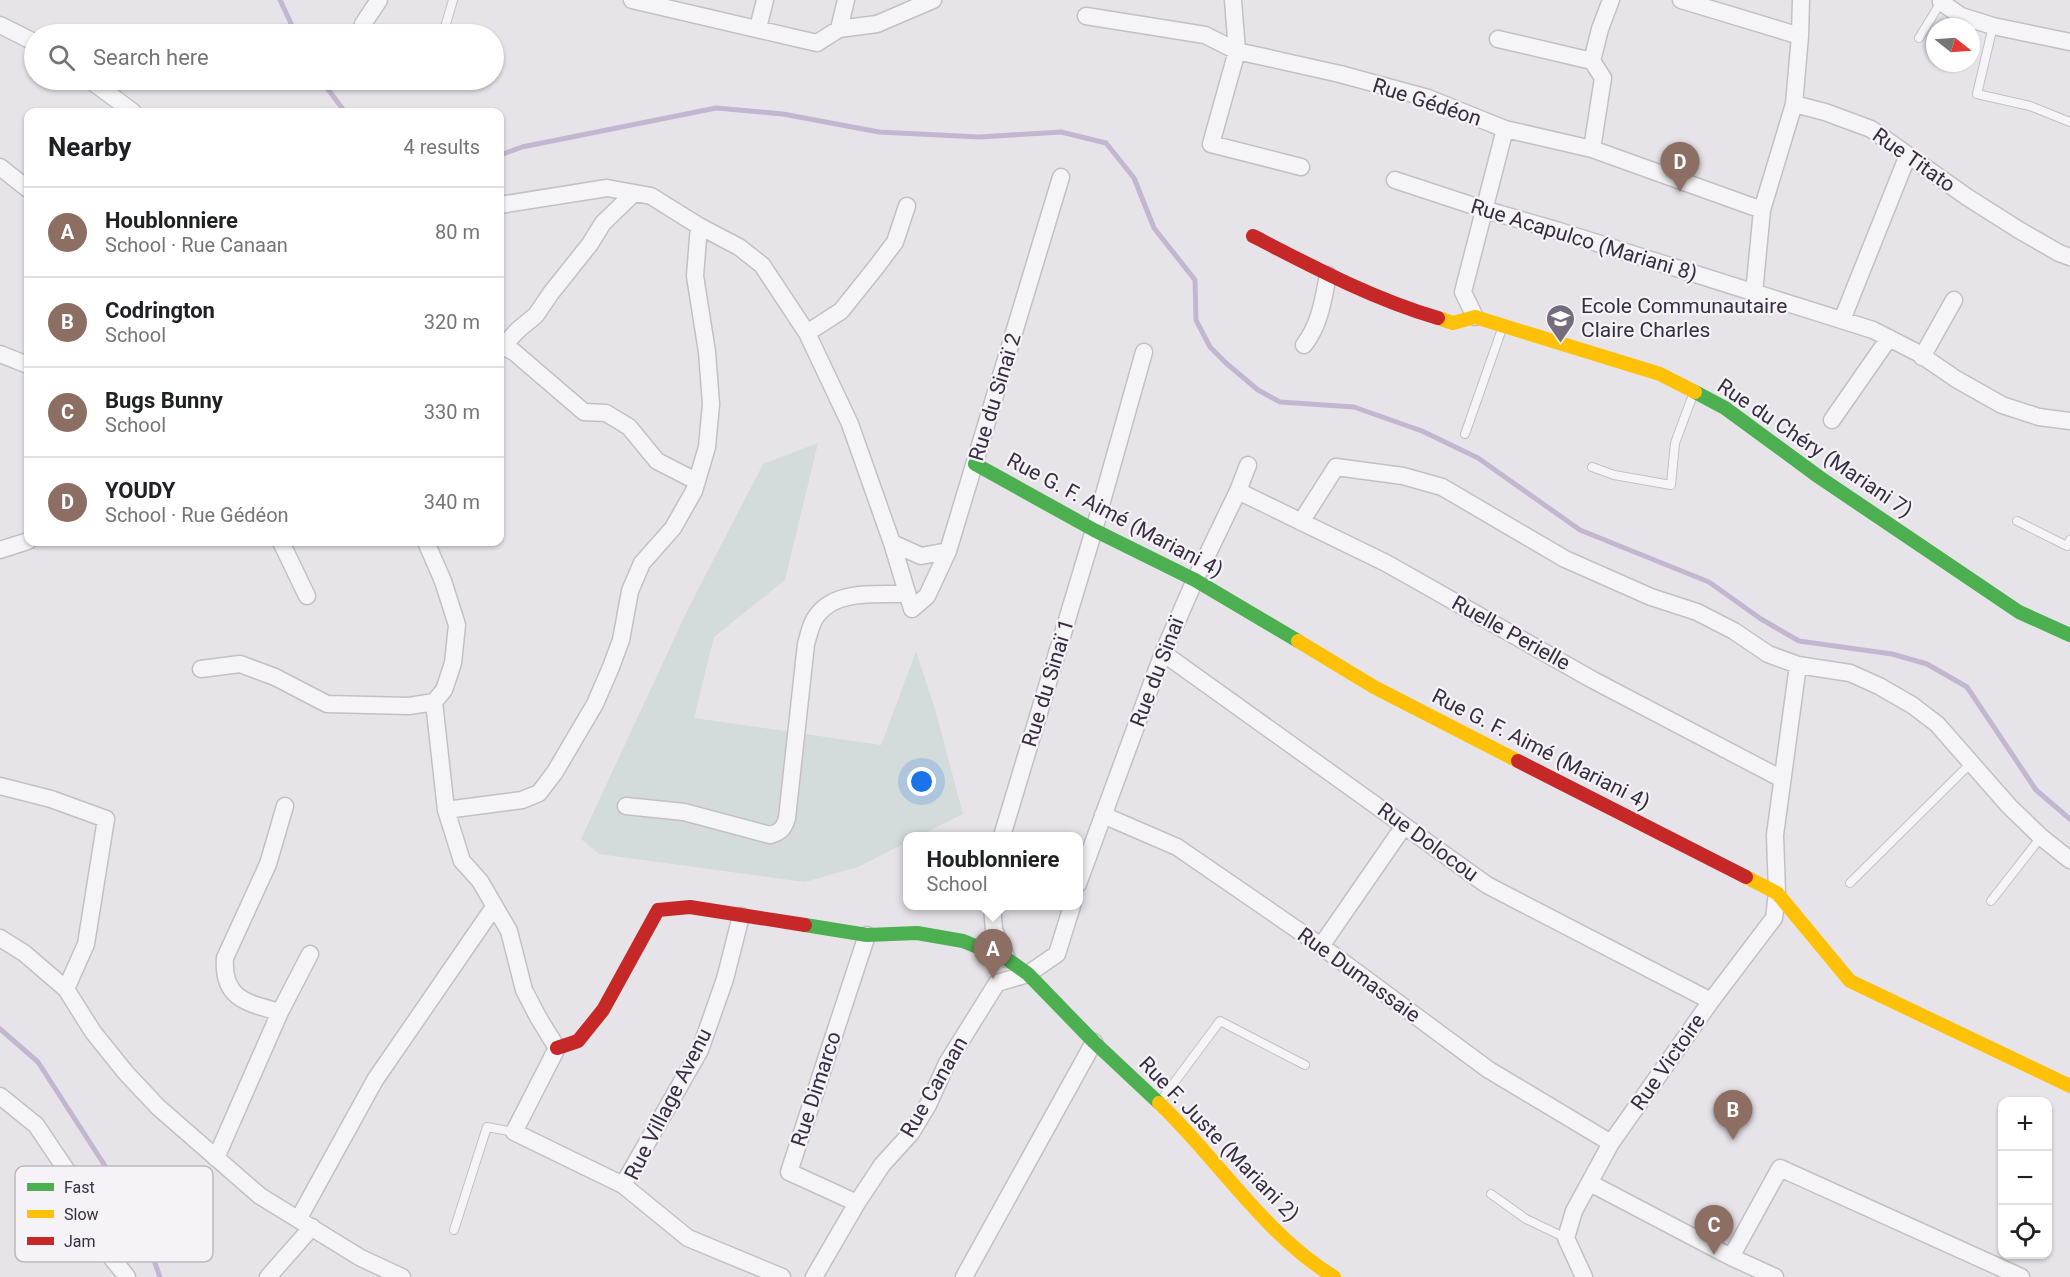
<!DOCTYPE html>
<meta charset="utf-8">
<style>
body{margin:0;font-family:Roboto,sans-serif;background:#f2f2f2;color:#202124}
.controls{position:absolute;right:18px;bottom:18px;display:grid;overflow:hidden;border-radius:12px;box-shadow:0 2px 4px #0004}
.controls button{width:54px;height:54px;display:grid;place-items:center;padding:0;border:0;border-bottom:2px solid #e0e0e0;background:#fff;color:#202124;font:30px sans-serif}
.compass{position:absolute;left:1926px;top:18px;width:54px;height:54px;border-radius:50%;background:#fff;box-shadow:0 2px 4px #0004;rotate:107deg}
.you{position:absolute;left:922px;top:782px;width:21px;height:21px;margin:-15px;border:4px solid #fff;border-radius:50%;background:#1a73e8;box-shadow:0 0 0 9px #1a73e833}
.badge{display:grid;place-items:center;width:39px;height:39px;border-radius:50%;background:#766d7c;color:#fff;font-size:20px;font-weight:700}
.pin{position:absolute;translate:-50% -50px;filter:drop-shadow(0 2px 3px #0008)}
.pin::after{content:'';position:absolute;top:32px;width:21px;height:18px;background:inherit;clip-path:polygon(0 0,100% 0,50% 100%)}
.popup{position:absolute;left:903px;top:832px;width:180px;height:78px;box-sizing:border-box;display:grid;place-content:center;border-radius:12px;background:#fff;filter:drop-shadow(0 2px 4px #0005);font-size:20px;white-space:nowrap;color:#757577}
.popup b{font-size:22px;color:#202124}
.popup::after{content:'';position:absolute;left:50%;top:100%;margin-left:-12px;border:12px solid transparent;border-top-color:#fff}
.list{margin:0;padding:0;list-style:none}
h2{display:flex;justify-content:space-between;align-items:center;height:78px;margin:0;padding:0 24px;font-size:26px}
h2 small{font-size:20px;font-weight:400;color:#757577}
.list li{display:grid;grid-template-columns:39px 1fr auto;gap:18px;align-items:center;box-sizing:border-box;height:90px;padding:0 24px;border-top:2px solid #e0e0e0}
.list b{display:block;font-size:22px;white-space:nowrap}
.list p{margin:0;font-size:20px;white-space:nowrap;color:#757577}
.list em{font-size:20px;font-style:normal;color:#757577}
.icon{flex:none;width:33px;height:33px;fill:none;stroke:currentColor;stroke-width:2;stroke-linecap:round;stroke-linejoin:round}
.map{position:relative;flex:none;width:2070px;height:1277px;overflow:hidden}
.search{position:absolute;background:#fff;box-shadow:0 2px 4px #0004;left:24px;top:24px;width:480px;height:66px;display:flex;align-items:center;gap:15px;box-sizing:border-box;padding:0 21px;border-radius:33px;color:#757577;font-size:22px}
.panel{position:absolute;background:#fff;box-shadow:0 2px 4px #0004;left:24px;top:108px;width:480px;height:438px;border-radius:12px}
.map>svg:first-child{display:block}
.green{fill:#d4dbdb}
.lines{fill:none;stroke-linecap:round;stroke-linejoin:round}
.stream{stroke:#c3b6d0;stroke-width:5}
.lane-casing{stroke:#c2c0c5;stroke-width:10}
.street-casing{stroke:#c2c0c5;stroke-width:19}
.lane{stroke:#f5f4f6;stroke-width:8}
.street{stroke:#f5f4f6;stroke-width:16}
.fast{stroke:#4caf50;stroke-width:14}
.slow{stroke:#ffc107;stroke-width:14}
.jam{stroke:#c62828;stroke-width:14}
.labels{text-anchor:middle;stroke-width:4.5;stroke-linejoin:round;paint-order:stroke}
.street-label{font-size:21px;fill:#392d41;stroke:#f5f3f7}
.poi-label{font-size:21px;fill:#392d41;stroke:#f5f3f7;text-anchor:start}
.key{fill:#f5f3f7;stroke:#bdb8c0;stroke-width:1.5}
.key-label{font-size:16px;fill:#392d41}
</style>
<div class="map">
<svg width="2070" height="1277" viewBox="0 0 2070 1277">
<rect width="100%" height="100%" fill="#e7e4e9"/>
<path class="green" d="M818,443l-33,137 -71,57 -20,81 187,27 35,-94 19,58 28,105 -44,22h-11l-1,6 -49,25 -53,15 -206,-28 -18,-15 106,-228 76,-147z"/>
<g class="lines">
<path class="stream" d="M280,0l16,34
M321,80l24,32
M500,155l22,-8 194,-39 67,6 96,18 100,5 82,-5 45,11 28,35 20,50 41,52 1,40 14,27 16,16 32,27 22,12 74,5 68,24 56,27 102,72 129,52 52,37 38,22 93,13 35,10 40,23 69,103 34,29
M0,1029l38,33 100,155 22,60"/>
<defs>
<path id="lane" d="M1993,26l-16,68 53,12 40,16
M443,34l10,-34
M1919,38l22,-36
M1465,434l38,-108
M1592,467l22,8 57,10 4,-42 19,-51
M2017,521l50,25 3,-6
M1850,883l121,-120
M1991,901l50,-64
M1159,1103l61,-82 85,44
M1491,1194l35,25 40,19
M454,1230l33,-103 27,5"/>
<path id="street" d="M632,0l185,43 22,-14 38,-5 56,-24
M1233,0l4,51 -26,93 90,23
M1681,0l119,36 -6,68 31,8 46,17 96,68 52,33 40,23 11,4
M1942,0l-1,2 20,14 32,10 77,16
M1086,16l119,19 32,16 103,23 88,24 77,31 87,20 170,61
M363,24l16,-24
M0,25l34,17
M758,28l7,-28
M839,29l7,-29
M1800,36l1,-36
M1498,39l94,22
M90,80l43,32
M1592,149l11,-71 -11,-17 8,-32 11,-29
M0,167l28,22
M1395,180l88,29 76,22 314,99 45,23 38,26 46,26 37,12 31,4
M500,205l107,-17 44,8 48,30 40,21 23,18 45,68 43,91 42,119 20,66 15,-13 21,-45 113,-374
M1754,293l8,-83 32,-106
M1475,317l-12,-25 42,-163
M1842,320l66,-165
M807,333l34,-22 36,-45 18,-24 12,-36
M500,345l14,7 70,60 22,1 23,14 28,34 39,20
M1304,345c16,-21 19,-44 24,-70
M503,346l15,-16 18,-15 15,-22 39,-49 13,-21 31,-30
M0,354l28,11
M1922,357l32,-57
M1832,420l57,-82
M1238,491l148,72 207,117 189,99
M1301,522l35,-55 67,9 39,11 123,72 86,38 46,15 37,19 34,23 30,11 52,8 29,13 33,19 25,19 72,82 32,31 29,23
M281,542l26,54
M892,543l29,13 27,-5
M0,550l28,-9
M1163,653l324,232 224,116
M201,669l39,-5 35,13 52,27 82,2 25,-4 10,-12 9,-27 4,-38 -14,-44 -17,-39
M434,702l12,108 16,51 18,20 29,50 15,59 14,27 19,31 -43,84 109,53
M0,786l51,13 55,20 -20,125 -20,45
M626,806l58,6 86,23c11,-3 14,-7 17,-17l19,-174c3,-10 5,-22 12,-30 20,-25 61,-19 89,-20
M446,810l76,-10 17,-7 16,-21 40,-68 16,-37 10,-27 9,-49 12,-28 31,-35 21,-37 13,-44 4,-43 -4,-52 -12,-76 4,-50
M1103,815l74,32 144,99 168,124 122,73
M1002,836l92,-306 50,-178
M1078,884l85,-231 32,-73 43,-89 10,-26
M992,906l2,24 13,29
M741,916l-16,63 -25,71 -77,135 65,53 94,39
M0,938l24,15 42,36 27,43 33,41 32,34 102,89 101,62 41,19
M1321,946l83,-120
M280,1012c-33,-9 -58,-13 -55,-54l43,-94 17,-58
M0,1096l36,29 31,46 15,32 11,31 34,43
M216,1158l64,-146 30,-58
M1590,1183l141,74 44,20
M857,1203l-68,-31 78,-237
M299,1218l76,-138 119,-173
M1731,1257l49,-89 241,109
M268,1277l44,-50
M814,1277l43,-74 25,-38 29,-32 17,-28 19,-42 50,-80 31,-9 29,-20 15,-48
M964,1277l130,-235
M1584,1277l-18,-39 8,-27 37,-68 100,-142 63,-83 3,-25 -2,-58 23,-170"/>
</defs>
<use href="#lane" class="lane-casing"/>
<use href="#street" class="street-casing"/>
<use href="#lane" class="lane"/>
<use href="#street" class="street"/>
<path class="fast" d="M1695,392l30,16 94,69 200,135 51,23
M975,464l119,66 101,50 103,61
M805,925l62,10 50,-2 46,8 44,18 21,15 66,68 65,61"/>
<path class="slow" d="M1438,318l15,5 22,-6 185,57 35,18
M1298,641l76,46 144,74
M1746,877l31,16 73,88 220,105
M1159,1103c59,56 104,130 175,174"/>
<path class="jam" d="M1253,236c60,31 120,63 185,82
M1518,761l228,116
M557,1048l21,-7 25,-31 55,-100 32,-3 115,18"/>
</g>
<defs>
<symbol id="school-pin" viewBox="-11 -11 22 30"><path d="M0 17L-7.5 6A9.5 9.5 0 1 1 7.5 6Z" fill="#766d7c" stroke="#f5f3f7"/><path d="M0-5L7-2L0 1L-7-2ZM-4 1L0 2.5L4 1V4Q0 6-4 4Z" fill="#fff"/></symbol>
</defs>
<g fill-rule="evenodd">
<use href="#school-pin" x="1544" y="302" width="33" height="45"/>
</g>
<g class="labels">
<g class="street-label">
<text transform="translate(1427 102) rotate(18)" y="7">Rue Gédéon</text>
<text transform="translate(1914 160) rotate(35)" y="7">Rue Titato</text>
<text transform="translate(1584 240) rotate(17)" y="7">Rue Acapulco (Mariani 8)</text>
<text transform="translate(995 397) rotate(-73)" y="7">Rue du Sinaï 2</text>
<text transform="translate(1815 448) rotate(34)" y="7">Rue du Chéry (Mariani 7)</text>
<text transform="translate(1115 515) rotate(28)" y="7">Rue G. F. Aimé (Mariani 4)</text>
<text transform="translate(1511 633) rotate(29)" y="7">Ruelle Perielle</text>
<text transform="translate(1157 672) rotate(-69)" y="7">Rue du Sinaï</text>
<text transform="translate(1048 683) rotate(-73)" y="7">Rue du Sinaï 1</text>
<text transform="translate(1541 749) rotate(27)" y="7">Rue G. F. Aimé (Mariani 4)</text>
<text transform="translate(1428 842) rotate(36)" y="7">Rue Dolocou</text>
<text transform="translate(1359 975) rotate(36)" y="7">Rue Dumassaie</text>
<text transform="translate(1668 1062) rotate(-55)" y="7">Rue Victoire</text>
<text transform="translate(934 1087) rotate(-60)" y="7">Rue Canaan</text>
<text transform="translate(816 1089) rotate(-72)" y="7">Rue Dimarco</text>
<text transform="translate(668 1104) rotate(-63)" y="7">Rue Village Avenu</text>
<text transform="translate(1219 1139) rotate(46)" y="7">Rue F. Juste (Mariani 2)</text>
</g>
<g class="poi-label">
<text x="1581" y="313">Ecole Communautaire<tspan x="1581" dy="24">Claire Charles</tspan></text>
</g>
</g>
<rect x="15" y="1166" width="198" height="96" rx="9" class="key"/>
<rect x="27" y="1183" width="27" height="8" fill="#4caf50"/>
<rect x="27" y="1210" width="27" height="8" fill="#ffc107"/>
<rect x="27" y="1237" width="27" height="8" fill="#c62828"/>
<g class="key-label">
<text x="64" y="1193">Fast</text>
<text x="64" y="1220">Slow</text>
<text x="64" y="1247">Jam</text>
</g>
</svg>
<div class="controls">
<button>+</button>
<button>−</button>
<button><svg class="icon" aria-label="locate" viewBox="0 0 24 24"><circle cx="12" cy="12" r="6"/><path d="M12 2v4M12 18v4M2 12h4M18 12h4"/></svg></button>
</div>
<svg class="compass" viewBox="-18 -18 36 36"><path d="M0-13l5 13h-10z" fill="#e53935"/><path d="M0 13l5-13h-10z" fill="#757577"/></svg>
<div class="you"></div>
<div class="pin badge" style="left:993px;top:979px;background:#8d6e63">A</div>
<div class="popup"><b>Houblonniere</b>School</div>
<div class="pin badge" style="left:1733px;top:1140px;background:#8d6e63">B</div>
<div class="pin badge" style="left:1714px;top:1255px;background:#8d6e63">C</div>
<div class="pin badge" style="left:1680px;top:192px;background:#8d6e63">D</div>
<div class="search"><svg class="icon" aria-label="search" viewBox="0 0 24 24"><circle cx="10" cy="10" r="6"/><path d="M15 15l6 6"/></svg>Search here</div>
<section class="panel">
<h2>Nearby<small>4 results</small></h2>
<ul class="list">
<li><span class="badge" style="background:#8d6e63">A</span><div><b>Houblonniere</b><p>School · Rue Canaan</p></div><em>80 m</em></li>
<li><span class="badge" style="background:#8d6e63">B</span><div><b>Codrington</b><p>School</p></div><em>320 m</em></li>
<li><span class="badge" style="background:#8d6e63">C</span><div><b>Bugs Bunny</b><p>School</p></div><em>330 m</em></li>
<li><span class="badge" style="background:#8d6e63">D</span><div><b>YOUDY</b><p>School · Rue Gédéon</p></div><em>340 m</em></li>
</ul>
</section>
</div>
